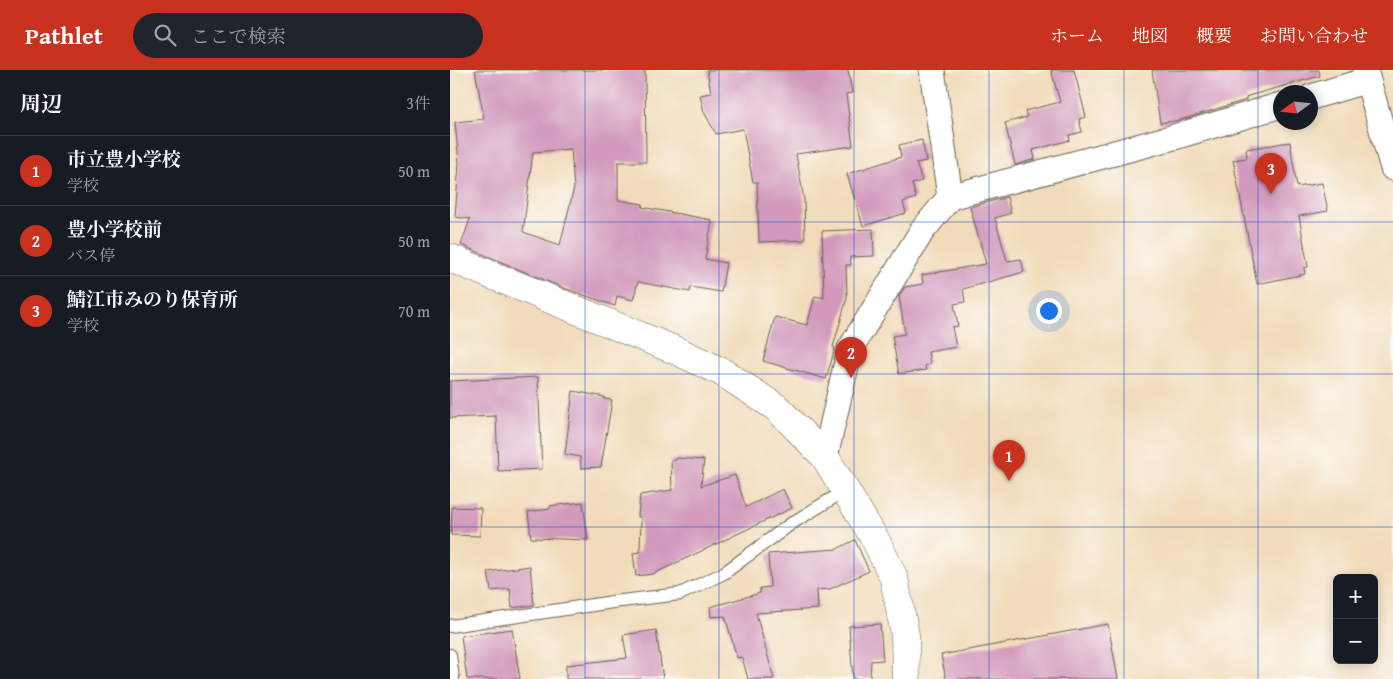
<!DOCTYPE html>
<html lang="ja">
<meta charset="utf-8">
<style>
body{margin:0;font-family:"Gentium Book Plus","Noto Serif JP",serif;background:#20242c;color:#f1f3f6}
.controls{position:absolute;right:15px;bottom:15px;display:grid;overflow:hidden;border-radius:8px;box-shadow:0 2px 12px #0003}
.controls button{width:45px;height:45px;display:grid;place-items:center;padding:0;border:0;border-bottom:1px solid #363941;background:#171b24;color:#f1f3f6;font:25px sans-serif}
.compass{position:absolute;left:823px;top:15px;width:45px;height:45px;border-radius:50%;background:#171b24;box-shadow:0 2px 12px #0003;rotate:255deg}
.you{position:absolute;left:598px;top:240px;width:18px;height:18px;margin:-12px;border:4px solid #fff;border-radius:50%;background:#1a73e8;box-shadow:0 0 0 8px #1a73e833}
.badge{display:grid;place-items:center;width:32px;height:32px;border-radius:50%;background:#c8321e;color:#fff;font-size:16px;font-weight:700}
.pin{position:absolute;translate:-50% -41px;filter:drop-shadow(0 1px 2px #0008)}
.pin::after{content:'';position:absolute;top:26px;width:18px;height:15px;background:inherit;clip-path:polygon(0 0,100% 0,50% 100%)}
.list{margin:0;padding:0;list-style:none}
h2{display:flex;justify-content:space-between;align-items:center;height:65px;margin:0;padding:0 20px;font-size:21px}
h2 small{font-size:16px;font-weight:400;color:#9ea1a6}
.list li{display:grid;grid-template-columns:32px 1fr auto;gap:15px;align-items:center;box-sizing:border-box;height:70px;padding:0 20px;border-top:1px solid #363941}
.list b{display:block;font-size:19px;white-space:nowrap}
.list p{margin:0;font-size:16px;white-space:nowrap;color:#9ea1a6}
.list em{font-size:16px;font-style:normal;color:#9ea1a6}
.icon{flex:none;width:28px;height:28px;fill:none;stroke:currentColor;stroke-width:2;stroke-linecap:round;stroke-linejoin:round}
.map{position:relative;flex:none;width:943px;height:609px;overflow:hidden}
header{display:flex;align-items:center;gap:30px;box-sizing:border-box;height:70px;padding:0 25px;background:#c8321e;color:#fff}
header strong{font-size:24px}
nav{display:flex;gap:28px;margin-inline-start:auto;font-size:18px}
.search{width:350px;height:45px;background:#20242c;display:flex;align-items:center;gap:12px;box-sizing:border-box;padding:0 18px;border-radius:28px;color:#9ea1a6;font-size:19px}
main{display:flex}
aside{flex:1;background:#171b24}
.map>svg:first-child{display:block}
.building{fill:#d19abc;fill-rule:evenodd}
.lines{fill:none;stroke-linecap:round;stroke-linejoin:round}
.lane-casing{stroke:#675f53;stroke-width:14}
.street-casing{stroke:#675f53;stroke-width:27}
.secondary-casing{stroke:#675f53;stroke-width:29}
.lane{stroke:#fff;stroke-width:12}
.street{stroke:#fff;stroke-width:25}
.secondary{stroke:#fff;stroke-width:28}
.grid{fill:none;stroke:#1d4ed8;stroke-width:1;stroke-opacity:0.55}
</style>
<header>
<strong>Pathlet</strong>
<div class="search"><svg class="icon" aria-label="search" viewBox="0 0 24 24"><circle cx="10" cy="10" r="6"/><path d="M15 15l6 6"/></svg>ここで検索</div>
<nav><a>ホーム</a><a>地図</a><a>概要</a><a>お問い合わせ</a></nav>
</header>
<main>
<aside>
<h2>周辺<small>3件</small></h2>
<ul class="list">
<li><span class="badge">1</span><div><b>市立豊小学校</b><p>学校</p></div><em>50 m</em></li>
<li><span class="badge">2</span><div><b>豊小学校前</b><p>バス停</p></div><em>50 m</em></li>
<li><span class="badge">3</span><div><b>鯖江市みのり保育所</b><p>学校</p></div><em>70 m</em></li>
</ul>
</aside>
<div class="map">
<svg width="943" height="609" viewBox="0 0 943 609">
<rect width="100%" height="100%" fill="#fdfcf7"/>
<filter id="ink" filterUnits="userSpaceOnUse"><feTurbulence type="fractalNoise" baseFrequency=".02" numOctaves="2"/><feDisplacementMap in="SourceGraphic" scale="10" xChannelSelector="R" yChannelSelector="G"/><feConvolveMatrix kernelMatrix="1 2 1 2 8 2 1 2 1" color-interpolation-filters="sRGB"/></filter>
<filter id="wash" filterUnits="userSpaceOnUse"><feTurbulence type="fractalNoise" baseFrequency=".0096" numOctaves="4" result="noise"/><feDisplacementMap in="SourceGraphic" scale="20" xChannelSelector="R" yChannelSelector="G"/><feGaussianBlur stdDeviation="1.12" result="paint"/><feColorMatrix in="noise" values="0 0 0 0 0 0 0 0 0 0 0 0 0 0 0 0 0 1.4 0 .05"/><feComposite in="paint" operator="in"/></filter>
<g filter="url(#wash)">
<rect width="100%" height="100%" fill="#f1dbba"/>
<g id="blocks">
<path class="building" d="M25,0h170l1,92h-28v38l25,4 -1,3 70,13 -7,39 21,4 -5,29 -30,-5 -1,5 -52,-10 -5,18 -16,-4 -2,10 -54,-19 -100,-42 9,-26 -15,-2 4,-54 -4,-41 29,-3zM121,79l3,39 -14,57 -37,-13 10,-80z
M257,0h141l4,23 -6,1 7,52 -57,8 8,46 1,40 -46,2 -2,-60h-4l-10,-53 -27,5 -12,-22 -4,-17 11,-2z
M601,0h23l12,47 -7,2 3,13 -13,3 1,5 -37,10 2,9 -20,6 -10,-42 22,-6 -2,-6 35,-9z
M702,0h167l1,6 -72,20 -2,2v2l-66,20 -20,3z
M472,70l4,21 -10,2 6,18 -10,3 4,14 -13,4 3,11 -43,13 -16,-52 54,-17 -2,-12z
M840,72l7,45 25,-4 6,28 -29,5 9,51 -4,1 1,6 -48,10 -24,-124 14,-2 -1,-9z
M557,127l4,16 -16,5 12,43 14,-2 3,13 -61,17 2,13 -11,2 4,22 -6,1 4,20 -28,5 2,12 -5,2 1,4 -27,4 -7,-38 13,-2 -6,-38 6,-9 18,-3 -1,-9 64,-11 -16,-57z
M423,159l1,27 -24,1 1,8h-5l1,33 -14,49 2,1 -9,31 -63,-18 12,-44 32,8 8,-29 9,2 -2,-67z
M88,307l4,92 -44,2 -2,-55 -46,2v-37z
M123,321l32,6 -1,2 8,1 -11,67 -20,1 -1,-11 -15,-3z
M226,388l28,2 -3,26 34,-11 11,32 37,-18 9,19 -139,66 -17,2 -3,-23 7,-1 1,-35h-3l2,-22 32,-5 -1,-30h5z
M133,432l5,38 -57,-2 -3,-26 22,-3v-3z
M2,437l29,1 -1,28 -29,-1z
M405,470l14,31 -39,18 -13,1 1,19 -62,4 18,66h-26l-6,-22 -5,1 -12,-42 -14,1 -1,-10 50,-14v-5l10,-1 -2,-33 69,-5z
M80,496l4,39 -22,3 -2,-19 -19,2 -3,-19z
M430,554l3,36 -12,1 -1,18h-17l-4,-53z
M658,554l10,55h-172l-5,-24z
M62,559l8,50h-53l-6,-43z
M206,560l7,49h-97v-14l61,-7 -4,-23z"/>
</g>
</g>
<g filter="url(#ink)">
<use href="#blocks" fill-opacity="0" stroke="#675f53" stroke-width="1"/>
<g class="lines">
<defs>
<path id="lane" d="M0,556l163,-24 67,-8 44,-21 68,-50 54,-33
M0,585l3,24"/>
<path id="street" d="M482,0l18,127
M915,0l28,98
M861,27l57,-17
M375,387l25,-108 72,-118 28,-34 224,-60 107,-32"/>
<path id="secondary" d="M0,188l227,93 45,21 55,36 48,49 50,82 19,39 11,57 1,44"/>
</defs>
<use href="#lane" class="lane-casing"/>
<use href="#street" class="street-casing"/>
<use href="#secondary" class="secondary-casing"/>
<use href="#lane" class="lane"/>
<use href="#street" class="street"/>
<use href="#secondary" class="secondary"/>
</g>
</g>
<path class="grid" d="M135,0v609M269,0v609M404,0v609M539,0v609M674,0v609M808,0v609M0,152h943M0,304h943M0,457h943"/>
</svg>
<div class="controls">
<button>+</button>
<button>−</button>
</div>
<svg class="compass" viewBox="-18 -18 36 36"><path d="M0-13l5 13h-10z" fill="#e53935"/><path d="M0 13l5-13h-10z" fill="#9ea1a6"/></svg>
<div class="you"></div>
<div class="pin badge" style="left:559px;top:411px">1</div>
<div class="pin badge" style="left:401px;top:308px">2</div>
<div class="pin badge" style="left:821px;top:124px">3</div>
</div>
</main>
